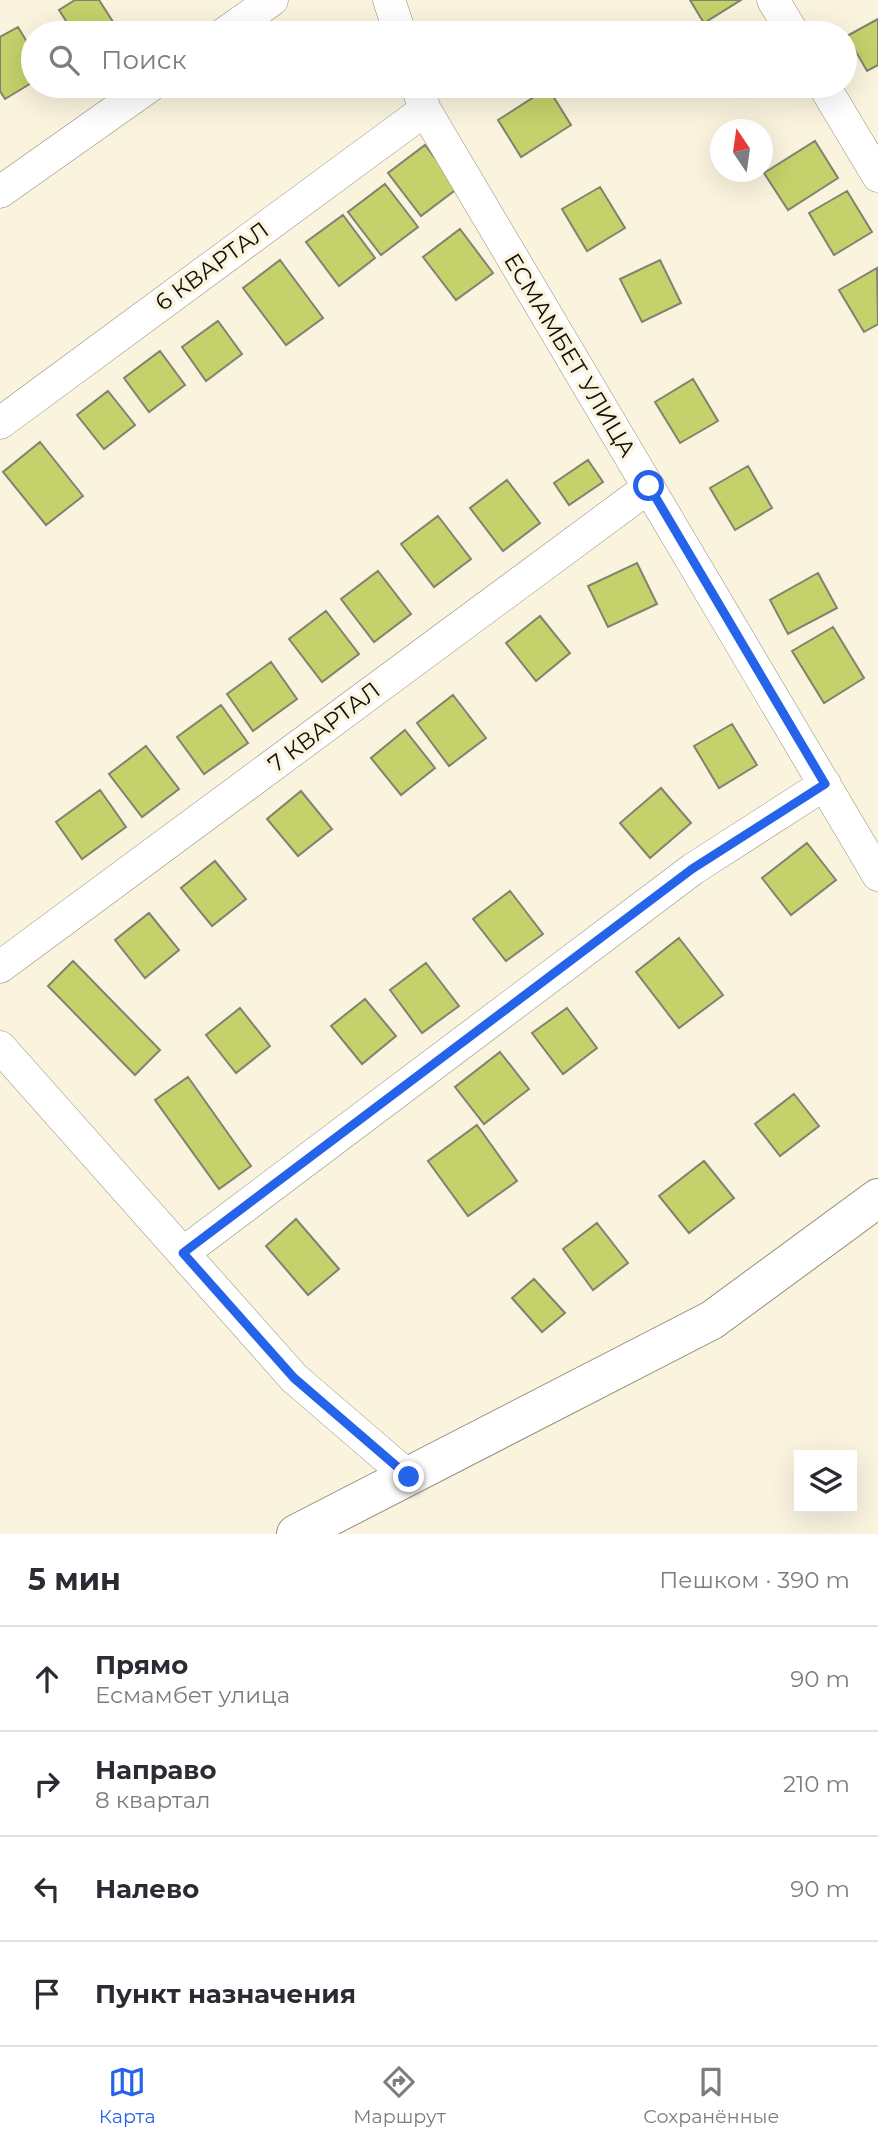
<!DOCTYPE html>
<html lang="ru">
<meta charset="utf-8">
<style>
body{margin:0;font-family:Montserrat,sans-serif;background:#f2f2f3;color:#2b2b33}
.controls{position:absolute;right:21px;bottom:21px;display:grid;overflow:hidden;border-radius:0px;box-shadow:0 7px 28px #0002}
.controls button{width:63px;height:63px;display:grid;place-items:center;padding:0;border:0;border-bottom:2px solid #e1e1e2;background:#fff;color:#2b2b33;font:35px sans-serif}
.compass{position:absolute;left:710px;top:119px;width:63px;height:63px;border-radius:50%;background:#fff;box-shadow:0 7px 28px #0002;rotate:347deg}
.stop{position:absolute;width:21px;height:21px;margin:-16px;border:5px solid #2563eb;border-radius:50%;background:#fff}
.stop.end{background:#2563eb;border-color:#fff;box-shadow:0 2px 7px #0008}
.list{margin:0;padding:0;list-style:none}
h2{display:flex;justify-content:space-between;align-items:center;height:91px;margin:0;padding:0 28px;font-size:30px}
h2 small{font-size:23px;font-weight:400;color:#7c7c81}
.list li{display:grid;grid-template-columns:46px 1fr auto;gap:21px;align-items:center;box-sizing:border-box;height:105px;padding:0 28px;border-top:2px solid #e1e1e2}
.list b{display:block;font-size:26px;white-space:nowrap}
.list p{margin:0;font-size:23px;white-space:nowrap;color:#7c7c81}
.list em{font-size:23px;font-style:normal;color:#7c7c81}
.icon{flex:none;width:38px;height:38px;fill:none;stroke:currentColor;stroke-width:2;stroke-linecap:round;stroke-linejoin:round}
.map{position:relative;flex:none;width:878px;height:1534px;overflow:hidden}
.search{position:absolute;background:#fff;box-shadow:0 7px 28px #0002;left:21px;right:21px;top:21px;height:77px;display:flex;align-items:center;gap:18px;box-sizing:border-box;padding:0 24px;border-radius:38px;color:#7c7c81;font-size:26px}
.sheet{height:511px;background:#fff}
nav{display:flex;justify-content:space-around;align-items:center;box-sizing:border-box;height:98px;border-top:2px solid #e1e1e2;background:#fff;font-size:19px;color:#7c7c81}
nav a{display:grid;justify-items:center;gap:4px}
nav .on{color:#2563eb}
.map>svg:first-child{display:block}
.building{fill:#c5d16a;stroke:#808370;stroke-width:2}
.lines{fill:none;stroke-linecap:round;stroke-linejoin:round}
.minor-casing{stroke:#958f7c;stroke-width:33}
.major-casing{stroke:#958f7c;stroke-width:40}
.minor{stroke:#fff;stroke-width:32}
.major{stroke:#fff;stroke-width:38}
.route{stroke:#2563eb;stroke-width:9}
.labels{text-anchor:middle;stroke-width:7;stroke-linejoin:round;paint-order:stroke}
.street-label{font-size:23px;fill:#110e08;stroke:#faf3de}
</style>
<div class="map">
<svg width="878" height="1534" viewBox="0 0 878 1534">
<rect width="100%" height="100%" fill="#faf3de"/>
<path class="building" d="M75,0h24l16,25 -12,8h-29l-15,-23z
M690,0h51l-37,23z
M878,19v46l-11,6 -20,-35z
M18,27l15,25v30l-28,17 -5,-8v-54z
M738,86h18l-13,8z
M548,88l23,37 -50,32 -23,-37z
M815,141l23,37 -50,32 -24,-37z
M425,145l33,43 -37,28 -33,-43z
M385,184l33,43 -37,28 -33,-43z
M600,187l25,41 -38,23 -25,-42z
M847,191l25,41 -38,23 -25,-42z
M343,215l32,43 -36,28 -33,-44z
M460,229l33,44 -37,27 -33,-43z
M280,260l43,58 -37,27 -43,-57z
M660,260l21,43 -39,19 -22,-43z
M877,268l1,56 -14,8 -25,-42z
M218,321l24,33 -36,27 -24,-34z
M160,351l25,34 -36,27 -25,-34z
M693,379l25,42 -38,22 -25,-41z
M108,391l27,34 -31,24 -27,-34z
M40,442l43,54 -37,29 -43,-53z
M588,460l15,22 -34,23 -15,-22z
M748,466l24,42 -37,22 -25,-42z
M507,480l33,43 -37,28 -33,-43z
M438,516l33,43 -37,28 -33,-43z
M637,563l20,41 -49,23 -20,-41z
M378,571l33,43 -37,28 -33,-43z
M818,573l19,35 -49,26 -18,-34z
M326,611l33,43 -37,28 -33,-43z
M540,616l30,37 -34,28 -30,-38z
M833,627l31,51 -40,25 -32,-52z
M271,662l26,37 -44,32 -26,-37z
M453,695l33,43 -37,28 -32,-43z
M221,705l27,38 -44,31 -27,-37z
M732,724l25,41 -38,23 -25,-42z
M405,730l30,38 -34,27 -30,-37z
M146,746l33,43 -37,28 -33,-43z
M661,788l30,35 -41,35 -30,-35z
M100,790l26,37 -44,32 -26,-37z
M301,791l31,38 -34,27 -31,-37z
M807,843l29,37 -45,35 -29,-37z
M215,861l31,38 -34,27 -31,-38z
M510,891l33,43 -37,27 -33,-42z
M149,913l30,37 -34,28 -30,-38z
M679,938l44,57 -44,33 -43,-56z
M73,961l87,89 -25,25 -87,-89z
M426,963l33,43 -37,27 -32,-43z
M365,999l31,37 -34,28 -31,-38z
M240,1008l30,38 -34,27 -30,-38z
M567,1008l30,40 -34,26 -31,-41z
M500,1052l29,37 -45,35 -29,-37z
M188,1077l63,89 -32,23 -64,-89z
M794,1094l25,32 -39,30 -25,-32z
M477,1125l40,56 -49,35 -40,-55z
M704,1161l30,37 -45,35 -30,-37z
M296,1219l43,50 -31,26 -42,-49z
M597,1223l31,40 -35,27 -30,-41z
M534,1279l31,34 -23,19 -30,-34z"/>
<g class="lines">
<defs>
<path id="minor" d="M389,0l11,33
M773,0l20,33
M225,33l47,-33
M417,86l8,24 453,765
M824,86l54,90
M0,192l150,-106
M0,423l425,-313
M0,967l649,-480
M0,1047l294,331 115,99
M183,1253l510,-384 132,-85"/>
<path id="major" d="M296,1534l416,-214 166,-122"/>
</defs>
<use href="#minor" class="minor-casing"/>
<use href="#major" class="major-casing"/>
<use href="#minor" class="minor"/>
<use href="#major" class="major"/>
</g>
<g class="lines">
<path class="route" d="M409,1477l-115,-99 -111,-125 509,-384 133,-85 -176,-298"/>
</g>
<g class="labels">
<g class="street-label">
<text transform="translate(212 266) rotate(-36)" y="8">6 КВАРТАЛ</text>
<text transform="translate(570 355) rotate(59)" y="8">ЕСМАМБЕТ УЛИЦА</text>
<text transform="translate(324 727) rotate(-37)" y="8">7 КВАРТАЛ</text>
</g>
</g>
</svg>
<div class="controls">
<button><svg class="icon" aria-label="layers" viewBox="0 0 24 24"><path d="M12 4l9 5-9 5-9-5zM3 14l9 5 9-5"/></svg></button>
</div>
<svg class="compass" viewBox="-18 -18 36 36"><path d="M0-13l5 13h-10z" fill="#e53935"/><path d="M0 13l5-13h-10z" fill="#7c7c81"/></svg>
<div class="stop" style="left:649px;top:486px"></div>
<div class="stop end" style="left:409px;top:1477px"></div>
<div class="search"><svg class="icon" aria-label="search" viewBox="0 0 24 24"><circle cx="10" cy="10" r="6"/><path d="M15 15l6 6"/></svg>Поиск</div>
</div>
<section class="sheet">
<h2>5 мин<small>Пешком · 390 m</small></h2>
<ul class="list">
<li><svg class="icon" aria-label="ahead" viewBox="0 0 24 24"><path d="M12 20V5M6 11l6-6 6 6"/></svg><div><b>Прямо</b><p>Есмамбет улица</p></div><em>90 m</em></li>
<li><svg class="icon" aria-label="right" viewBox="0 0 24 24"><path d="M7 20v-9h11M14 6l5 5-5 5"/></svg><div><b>Направо</b><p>8 квартал</p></div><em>210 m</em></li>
<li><svg class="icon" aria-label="left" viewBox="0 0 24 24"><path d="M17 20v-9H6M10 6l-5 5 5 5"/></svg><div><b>Налево</b></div><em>90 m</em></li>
<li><svg class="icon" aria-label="arrive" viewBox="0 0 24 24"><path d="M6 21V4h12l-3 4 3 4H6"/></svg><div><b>Пункт назначения</b></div></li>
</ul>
</section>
<nav>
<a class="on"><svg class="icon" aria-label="map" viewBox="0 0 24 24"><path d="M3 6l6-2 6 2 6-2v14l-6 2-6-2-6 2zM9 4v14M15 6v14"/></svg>Карта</a>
<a><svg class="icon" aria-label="directions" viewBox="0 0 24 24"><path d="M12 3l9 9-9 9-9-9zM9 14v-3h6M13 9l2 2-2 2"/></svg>Маршрут</a>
<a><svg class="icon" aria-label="saved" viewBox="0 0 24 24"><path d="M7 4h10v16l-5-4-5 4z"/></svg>Сохранённые</a>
</nav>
